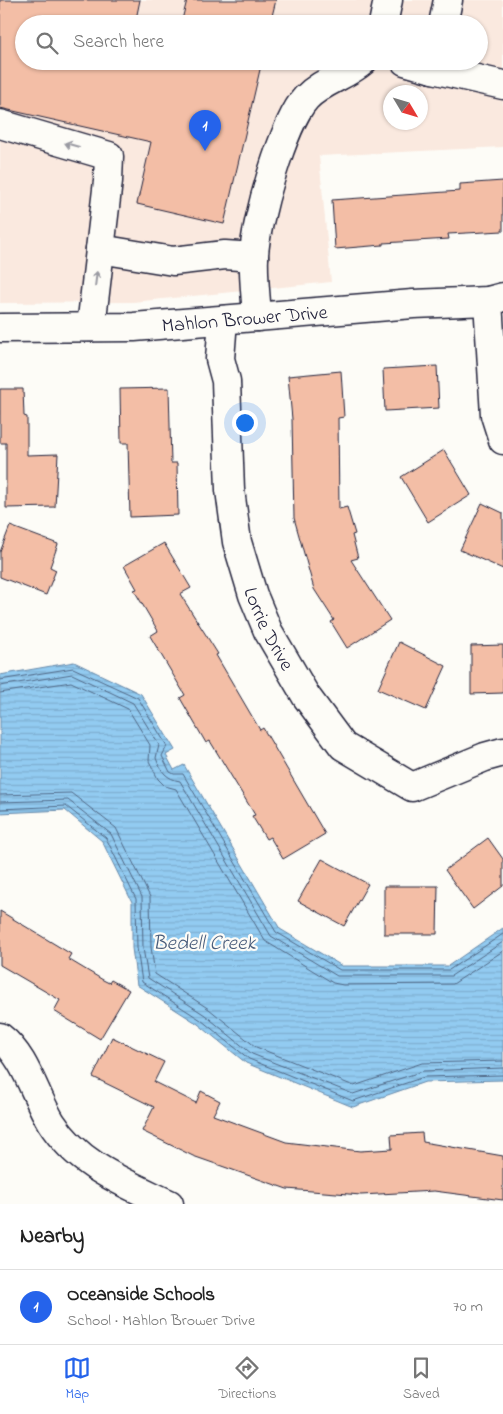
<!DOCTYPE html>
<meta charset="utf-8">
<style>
body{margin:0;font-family:"Indie Flower",sans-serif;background:#f6f6f6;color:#222}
.compass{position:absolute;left:383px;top:85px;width:45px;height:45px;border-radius:50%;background:#fff;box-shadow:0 1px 4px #0004;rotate:128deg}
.you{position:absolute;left:244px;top:422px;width:18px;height:18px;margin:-12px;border:4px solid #fff;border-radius:50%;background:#1a73e8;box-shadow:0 0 0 8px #1a73e833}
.badge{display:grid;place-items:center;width:32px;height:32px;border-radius:50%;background:#2563eb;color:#fff;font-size:16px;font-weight:700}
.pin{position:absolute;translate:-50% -41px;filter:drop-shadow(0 1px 2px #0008)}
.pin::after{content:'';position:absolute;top:26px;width:18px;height:15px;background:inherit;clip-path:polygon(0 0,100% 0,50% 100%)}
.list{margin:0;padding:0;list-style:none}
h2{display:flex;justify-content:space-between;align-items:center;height:65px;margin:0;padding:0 20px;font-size:21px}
h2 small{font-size:16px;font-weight:400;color:#767676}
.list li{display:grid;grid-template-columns:32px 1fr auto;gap:15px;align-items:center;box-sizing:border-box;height:75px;padding:0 20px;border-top:1px solid #e0e0e0}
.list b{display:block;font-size:19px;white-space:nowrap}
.list p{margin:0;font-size:16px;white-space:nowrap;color:#767676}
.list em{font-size:16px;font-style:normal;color:#767676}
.icon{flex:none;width:28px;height:28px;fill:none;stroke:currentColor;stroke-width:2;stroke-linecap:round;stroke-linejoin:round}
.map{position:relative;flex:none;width:503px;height:1204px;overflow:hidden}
.search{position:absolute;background:#fff;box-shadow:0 1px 4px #0004;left:15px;right:15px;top:15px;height:55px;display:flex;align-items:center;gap:12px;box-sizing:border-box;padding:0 18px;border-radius:28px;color:#767676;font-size:19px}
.sheet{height:140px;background:#fff}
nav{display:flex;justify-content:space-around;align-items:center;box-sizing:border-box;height:70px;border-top:1px solid #e0e0e0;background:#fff;font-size:14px;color:#767676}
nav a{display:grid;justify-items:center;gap:2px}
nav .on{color:#2563eb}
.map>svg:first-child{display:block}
.built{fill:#fae9df;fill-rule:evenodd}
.water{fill:url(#water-rules);stroke:#6587a8}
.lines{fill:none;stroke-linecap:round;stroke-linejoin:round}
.shore{stroke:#4f6684;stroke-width:1}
.building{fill:#f3bea6;stroke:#22223b}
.minor-casing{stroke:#22223b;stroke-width:31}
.minor{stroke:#fdfcf7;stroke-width:28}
.oneway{stroke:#9a9aa2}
.labels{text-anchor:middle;stroke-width:4.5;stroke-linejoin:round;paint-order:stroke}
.street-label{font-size:20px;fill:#22223b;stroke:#fdfcf7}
.water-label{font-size:21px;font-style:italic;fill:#495d7b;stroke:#fdfcf7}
</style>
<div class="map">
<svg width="503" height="1204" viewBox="0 0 503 1204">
<defs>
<pattern id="water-rules" width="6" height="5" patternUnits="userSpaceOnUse" patternTransform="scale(1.25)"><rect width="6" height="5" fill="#92cbf1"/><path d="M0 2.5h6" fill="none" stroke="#7eaed0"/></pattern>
</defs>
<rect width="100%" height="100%" fill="#fdfcf7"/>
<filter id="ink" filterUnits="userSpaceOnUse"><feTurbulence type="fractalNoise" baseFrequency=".02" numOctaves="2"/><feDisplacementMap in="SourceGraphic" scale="10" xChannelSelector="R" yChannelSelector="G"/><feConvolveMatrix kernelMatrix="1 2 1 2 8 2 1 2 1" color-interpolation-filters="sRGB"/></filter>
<g filter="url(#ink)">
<path class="built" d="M0,0h503v147l-184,9 12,126 -198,20 -133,1zM24,24h455v37h-455zM390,92h30v30h-30z"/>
<path class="water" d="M74,662l67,32 34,56 -9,5 8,15 10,-5 96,164 62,37h106l55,-38v152l-78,2 -72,25 -107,-44 -48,-39 -61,-39 -5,-37v-46l-30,-61 -37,-31 -65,3v-138z"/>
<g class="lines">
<path class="shore" d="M0,680l73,-12 65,30 29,48 -5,10 8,16 4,2h9l93,158 64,38h109l54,-36
M0,686l72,-12 61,29 26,42 -3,13c5,14 11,21 24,23l91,155 66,40h114l52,-34
M0,693l71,-11 57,27 22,36 -1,16 9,18 7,7 11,3 89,152 68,42 10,2 110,-1 50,-33
M0,795l71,-2 45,35 34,69 1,50 4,27 54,35 47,38 98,39 68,-23 81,-2
M0,802l68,-2 43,34 31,63 1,51 5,30 57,37 47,39 101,40 70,-23 80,-3
M0,809l66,-3 40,32 30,61 1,49 5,34 59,38 48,39 104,42 71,-24 79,-2"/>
</g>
<path class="building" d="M0,0h140l-5,24h-111v37h238l-38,163 -87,-20 14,-62 -151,-34z
M187,0h89l-6,24h-89z
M503,181v50l-55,3 1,5 -66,4v2l-48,4 -3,-49 128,-9v-7z
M437,366l2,42 -54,3 -2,-42z
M341,371l3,46 -6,1 1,91 8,-2 8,27 -3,1 6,23 -7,2 39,60 -43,28 -16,-26 3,-2 -20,-31 -20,-71 -2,-99 -4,-43z
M169,388l2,75h6l1,52 -48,2 -2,-74h-7l-1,-54z
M0,389h23l1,27 3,1v38l31,-1 -3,53 -49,1v-65h-6z
M444,450l27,45 -43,27 -27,-45z
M482,503l21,10v56l-43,-19z
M10,526l48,18 -8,23 6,3 -10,25 -46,-18v-25z
M164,543l27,45 -11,6 38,60 -2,1 44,75 3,-2 62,106 -42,25 -13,-22 -4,2 -14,-23 3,-1 -45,-74 -4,2 -26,-45 5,-3 -35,-59 8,-5 -24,-41 3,-1 -13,-23z
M399,642l47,24 -20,44 -48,-21z
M503,645v48l-32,1v-48z
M488,838l15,21v27l-30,23 -28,-39z
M322,859l46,25 -24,42 -46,-25z
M384,886h54l-1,48h-53z
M0,911l71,43 -3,5 35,21 6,3 2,-3 18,10 -29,49 -46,-28 6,-11 -60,-35z
M112,1037l52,25 -10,20 42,21 5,-12 19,10 -7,14 73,27 74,9 32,-2 -1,-14 31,-2 1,9 80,14v44l-69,-9 -73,4 -74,-6 -94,-33 -51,-25 12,-24 -61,-30z"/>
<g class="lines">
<defs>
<g id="minor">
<path d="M383,24l5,-24"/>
<path d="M443,24l5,-24"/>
<path d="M405,61l28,8"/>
<path d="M435,61l-2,8 70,16"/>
<path d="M0,124l109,32 -1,25 -17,146"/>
<path d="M100,249l73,12 52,-6 29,2"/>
<path d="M488,301l7,114 8,25"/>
<path d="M257,317c-1,-20 -4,-40 -3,-61 1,-33 29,-133 52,-158 16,-17 40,-22 57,-37"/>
<path id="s1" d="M223,320l-3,39 6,22 4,109 7,52 16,53 15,36 38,65 37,50 69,41 73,-30 18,-5"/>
<path id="s2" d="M0,328l134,-1 279,-23 75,-3 15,-4"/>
<path d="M0,1037c26,20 34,57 51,85 28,44 72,60 118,82"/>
</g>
</defs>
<use href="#minor" class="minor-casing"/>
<use href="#minor" class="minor"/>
</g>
<defs><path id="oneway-shaft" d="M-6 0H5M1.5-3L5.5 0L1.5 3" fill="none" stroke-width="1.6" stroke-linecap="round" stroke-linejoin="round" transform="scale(1.25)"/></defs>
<g class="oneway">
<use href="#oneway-shaft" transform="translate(72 145) rotate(-164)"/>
<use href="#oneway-shaft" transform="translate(96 279) rotate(-83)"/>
</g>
</g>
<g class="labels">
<g class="street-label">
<text dy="7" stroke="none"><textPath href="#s2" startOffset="245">Mahlon Brower Drive</textPath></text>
<text dy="7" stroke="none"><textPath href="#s1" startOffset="316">Lorrie Drive</textPath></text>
</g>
<g class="water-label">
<text x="204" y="949">Bedell Creek</text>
</g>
</g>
</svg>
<svg class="compass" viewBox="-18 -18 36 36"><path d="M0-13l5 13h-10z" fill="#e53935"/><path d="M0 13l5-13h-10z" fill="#767676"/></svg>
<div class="you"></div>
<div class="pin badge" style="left:205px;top:151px">1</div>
<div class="search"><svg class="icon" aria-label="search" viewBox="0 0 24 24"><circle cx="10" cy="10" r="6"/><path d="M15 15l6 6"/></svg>Search here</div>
</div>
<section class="sheet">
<h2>Nearby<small></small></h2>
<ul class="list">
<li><span class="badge">1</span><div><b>Oceanside Schools</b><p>School · Mahlon Brower Drive</p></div><em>70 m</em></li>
</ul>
</section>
<nav>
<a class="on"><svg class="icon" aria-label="map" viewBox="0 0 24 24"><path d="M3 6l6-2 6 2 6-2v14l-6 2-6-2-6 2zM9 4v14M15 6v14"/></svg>Map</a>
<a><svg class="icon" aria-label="directions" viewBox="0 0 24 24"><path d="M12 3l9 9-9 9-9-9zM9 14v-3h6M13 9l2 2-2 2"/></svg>Directions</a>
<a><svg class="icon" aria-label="saved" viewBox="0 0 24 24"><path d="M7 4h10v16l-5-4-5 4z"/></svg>Saved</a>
</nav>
